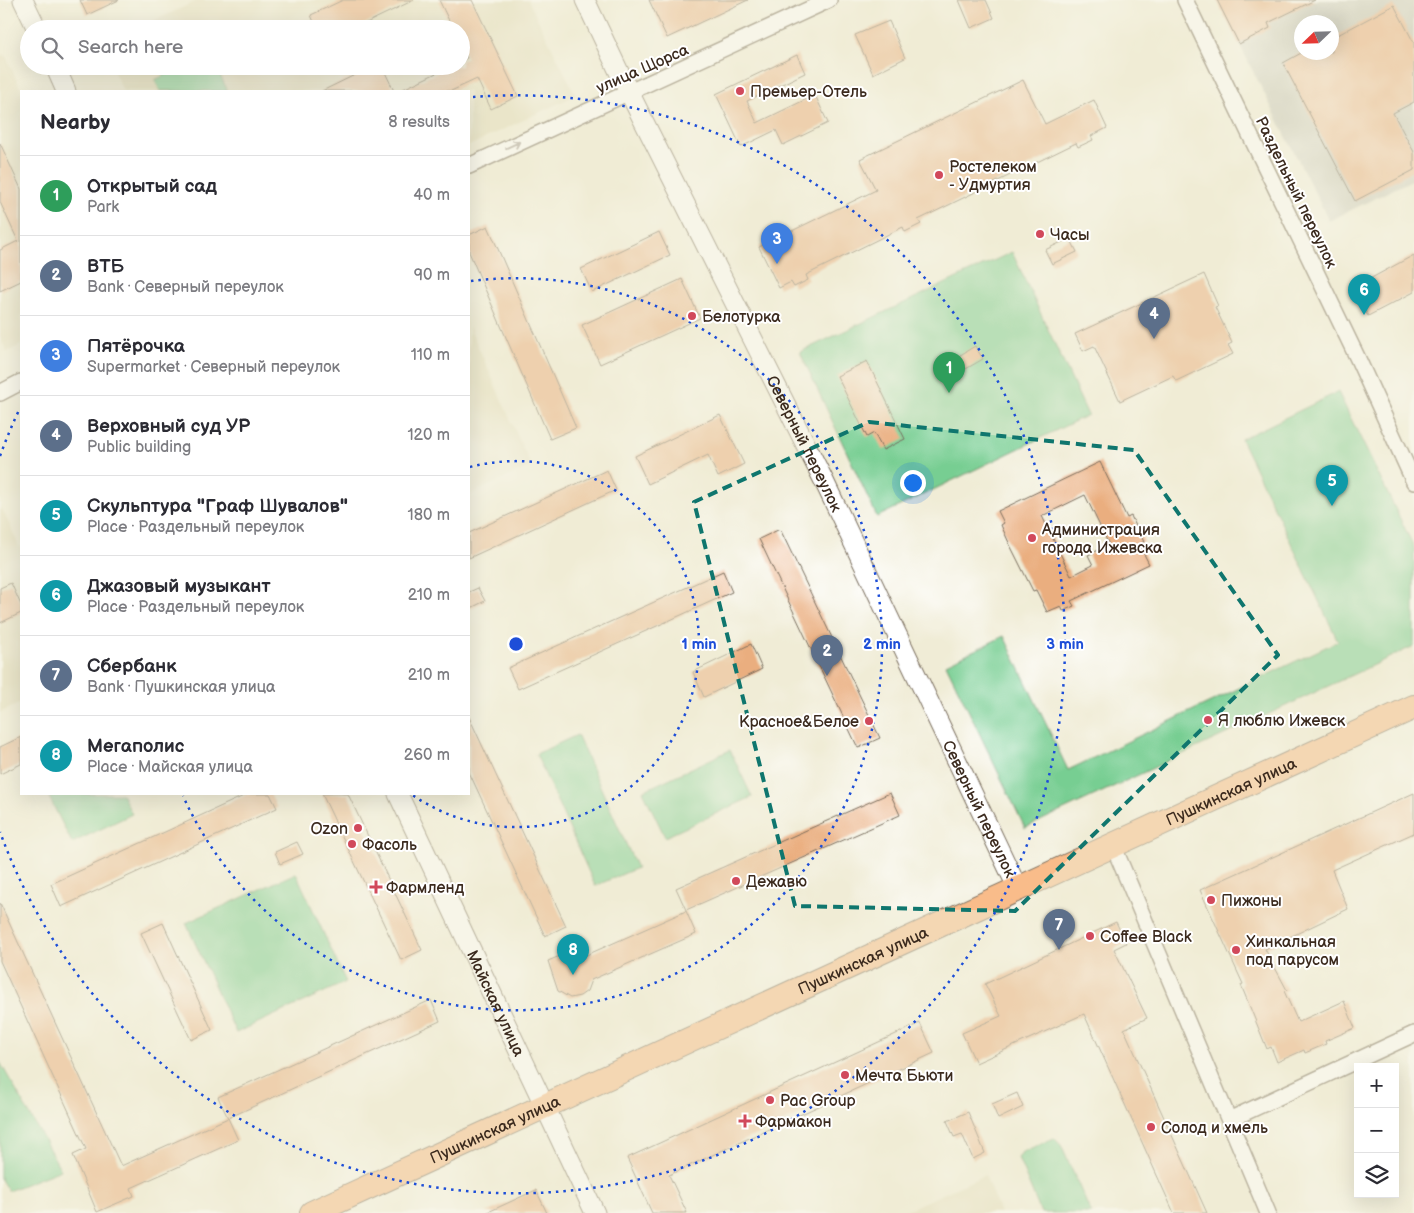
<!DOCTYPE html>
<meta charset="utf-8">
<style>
body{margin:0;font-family:"Balsamiq Sans",sans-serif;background:#f2f2f3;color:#2b2b33}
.controls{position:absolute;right:15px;bottom:15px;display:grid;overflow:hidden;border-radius:0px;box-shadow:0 5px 20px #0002}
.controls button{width:45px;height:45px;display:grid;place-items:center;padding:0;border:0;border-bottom:1px solid #e1e1e2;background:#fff;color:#2b2b33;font:25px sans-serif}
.compass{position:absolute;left:1294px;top:15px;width:45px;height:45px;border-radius:50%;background:#fff;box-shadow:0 5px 20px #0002;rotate:247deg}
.you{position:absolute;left:912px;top:482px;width:18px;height:18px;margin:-12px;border:4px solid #fff;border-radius:50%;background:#1a73e8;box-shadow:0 0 0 8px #1a73e833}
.badge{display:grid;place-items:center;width:32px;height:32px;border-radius:50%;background:#2563eb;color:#fff;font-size:16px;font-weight:700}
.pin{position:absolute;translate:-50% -41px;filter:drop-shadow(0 1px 2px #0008)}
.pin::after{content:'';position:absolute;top:26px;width:18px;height:15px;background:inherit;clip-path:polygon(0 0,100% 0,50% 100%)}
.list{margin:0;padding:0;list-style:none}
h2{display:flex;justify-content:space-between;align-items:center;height:65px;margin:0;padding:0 20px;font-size:21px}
h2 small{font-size:16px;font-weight:400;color:#7c7c81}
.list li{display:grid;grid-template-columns:32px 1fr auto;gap:15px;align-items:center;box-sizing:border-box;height:80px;padding:0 20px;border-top:1px solid #e1e1e2}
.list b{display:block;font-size:19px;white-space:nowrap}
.list p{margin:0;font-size:16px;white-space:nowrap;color:#7c7c81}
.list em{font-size:16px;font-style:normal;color:#7c7c81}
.icon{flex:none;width:28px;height:28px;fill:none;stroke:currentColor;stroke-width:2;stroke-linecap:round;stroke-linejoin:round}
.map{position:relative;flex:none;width:1414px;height:1213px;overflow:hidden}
.search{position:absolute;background:#fff;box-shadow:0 5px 20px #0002;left:20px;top:20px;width:450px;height:55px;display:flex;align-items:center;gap:12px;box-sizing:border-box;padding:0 18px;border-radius:28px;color:#7c7c81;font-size:19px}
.panel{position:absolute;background:#fff;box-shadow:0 5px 20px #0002;left:20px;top:90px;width:450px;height:705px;border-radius:0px}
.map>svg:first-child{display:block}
.built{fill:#e2dcba}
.industrial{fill:#c5c5b8;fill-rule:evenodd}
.green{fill:#77ce92;stroke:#597c58}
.building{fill:#eaae7f;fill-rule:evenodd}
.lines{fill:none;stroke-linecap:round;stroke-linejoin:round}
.minor-casing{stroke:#7a6e5e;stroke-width:18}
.tertiary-casing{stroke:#7a6e5e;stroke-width:21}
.primary-casing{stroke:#7a6e5e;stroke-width:26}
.minor{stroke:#fff;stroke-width:15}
.tertiary{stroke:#fff;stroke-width:19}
.primary{stroke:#f9bc8a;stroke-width:24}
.oneway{stroke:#a79f9a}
.marked{fill:none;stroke:#0f766e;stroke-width:4;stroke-dasharray:10 6;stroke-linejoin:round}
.ring{fill:none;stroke:#1d4ed8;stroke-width:2.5;stroke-dasharray:2.5 5}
.poi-dot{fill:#d1495b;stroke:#fff;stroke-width:2}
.labels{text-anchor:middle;stroke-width:4;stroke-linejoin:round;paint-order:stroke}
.street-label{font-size:16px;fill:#3b2a1e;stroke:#fff}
.poi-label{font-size:16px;fill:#3b2a1e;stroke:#fff;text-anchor:start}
.centre{fill:#1d4ed8;stroke:#fff;stroke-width:2.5}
.ring-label{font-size:15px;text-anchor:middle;font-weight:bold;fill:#1d4ed8;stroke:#fff;stroke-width:4;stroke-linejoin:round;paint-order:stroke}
</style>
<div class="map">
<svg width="1414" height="1213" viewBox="0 0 1414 1213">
<rect width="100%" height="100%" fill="#fff"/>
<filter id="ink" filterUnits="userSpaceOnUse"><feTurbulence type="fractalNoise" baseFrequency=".02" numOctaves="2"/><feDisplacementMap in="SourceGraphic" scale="10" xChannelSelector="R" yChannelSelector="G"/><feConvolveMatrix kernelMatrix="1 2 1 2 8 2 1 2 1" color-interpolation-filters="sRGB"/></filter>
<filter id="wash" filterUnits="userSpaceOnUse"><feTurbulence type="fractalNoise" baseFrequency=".0096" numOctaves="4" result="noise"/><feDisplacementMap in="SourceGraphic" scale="20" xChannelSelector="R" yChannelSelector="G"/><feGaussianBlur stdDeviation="1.12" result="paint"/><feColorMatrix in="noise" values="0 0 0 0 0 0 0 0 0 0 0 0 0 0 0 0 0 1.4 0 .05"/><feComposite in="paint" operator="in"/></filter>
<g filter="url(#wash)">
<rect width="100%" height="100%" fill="#f0ecd6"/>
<path class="built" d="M199,0h329l48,95 -107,51v-55h-346l-12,-25h350v-37h-325z
M5,54l17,37 -1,254 -14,7 -7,-14v-282z
M469,326l62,140 -62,29z
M0,504l21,46v153l-21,10z
M985,1175l15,38h-100z"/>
<path class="industrial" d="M1217,0h197v179l-85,42zM1302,22h30v30h-30z"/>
<path class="green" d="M183,66h32l13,25h-68l-5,-11z
M1012,252l76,163 -211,102 -77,-165z
M1338,392l76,155v99l-389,182 -79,-164 58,-28 64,134 270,-129 -97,-202z
M577,735l60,133 -42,18 -59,-132z
M730,750l22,47 -87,40 -22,-46z
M56,794h66l10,20 -60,29 -23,-46z
M296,873l50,109 -110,51 -50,-110z
M0,1062l61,108 -53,21 -8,-13z
M1054,1138l7,7 30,68h-50l-23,-55 4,-6z"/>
<g id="blocks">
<path class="building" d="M80,0h39l-32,15z
M343,0h71l-52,25 2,4h-47l-6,-14z
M439,0h33l46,96 -27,13 -14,-30 -26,12h-52l52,-25h10v-5l6,-3 -6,-12v-17h-8z
M649,0h99l-81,38z
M959,0h27l8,18 -23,10z
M1217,0h98l-47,23 2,5 -31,16z
M1394,5l20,38v59l-21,11 21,39v18l-59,31 -72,-138 20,-11h29v-14z
M889,21l16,37 -32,16 -18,-39z
M797,55l8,18 -58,28 10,22 58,-28 13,28 -45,22 -7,-15 -35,17 -25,-53z
M358,66h24l12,25h-72l39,-19z
M1023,80l22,44 49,-24 13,28 -16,8 2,4 -15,7 -2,-4 -158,77 3,4 -16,8 -2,-5 -97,48 2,5 -14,7 -3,-5 -12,6 -20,-41 117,-57 -16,-31z
M0,143l21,46v92l-21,10v-41l18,-9 -18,-39z
M488,226l88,202 -26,11 -81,-187v-17z
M659,232l11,23 -78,37 -11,-23z
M1070,238l7,14 -25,12 -7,-14z
M1414,255v37l-46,24 -15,-28z
M1204,274l14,32 -3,1 17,36 -4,2 5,9 -57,27 -3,-5 -53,25 -26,-55 -11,5 -8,-17z
M682,279l18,39 -100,46 -18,-39z
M975,346l8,13 -19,11 -7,-13z
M867,361l38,78 -22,11 -9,-17 -7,4 -30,-61z
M720,415l24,49 -26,13 -10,-22 -60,29 -13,-28z
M1100,462l27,56 4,-2 13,26 -5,2 10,20 -78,37 3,5 -11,5 -2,-5 -14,6 -11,-22 -3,1 -23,-46 -9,-20 3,-2 -6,-12zM1085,495l24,50 -21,10 5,10 -22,11 -29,-60z
M607,470l9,20 -147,68v-25z
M780,529l100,209 -22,10 -99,-209z
M723,571l9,21 -214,97 -10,-21z
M11,583l10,22v8l-21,10v-35z
M478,588l7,13 -16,8v-17z
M751,644l11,25 -58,28 -11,-25z
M469,717l97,209 -21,10 -76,-164z
M21,737v27l-21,10v-27z
M890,793l10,22 -214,95 -10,-22z
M1414,793v40l-82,37 16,39 -83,40 22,41 -3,1 14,31 46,-21 11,27 -30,13 1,3 -21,9 -1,-3 -27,12 -6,-15 -4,2 -26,-64 2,-1 -43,-94z
M248,794h22l7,14 -216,99 -10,-23z
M322,794h26l74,156 -21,10z
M297,842l6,12 -23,10 -5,-12z
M0,903l121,263 107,-48 10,22 -107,48 3,8 -37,16 -24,-57 13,-6 -86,-188z
M686,911l10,23 -105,46 -4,11 -7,5 -10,2 -12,-7 -10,-30 31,-13 3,9z
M1116,922l10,21 -12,6 33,69 -23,11 83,184h-33l-90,-199 -108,49 -14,-30 39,-17 -16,-32z
M163,923l49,107 -21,10 -50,-107z
M431,1000l9,21 -212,97 -10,-21z
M920,1023l14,30 -265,122 18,38h-35l-25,-55z
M1017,1093l6,14 -25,12 -6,-15z
M968,1112l17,41 -12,6 -11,-25 -8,3 -7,-16z
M536,1190l11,23h-61z"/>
</g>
</g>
<g filter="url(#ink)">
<use href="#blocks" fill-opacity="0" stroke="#7a6e5e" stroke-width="1"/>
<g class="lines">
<defs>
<path id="minor" d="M1185,0l173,359 56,123
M469,166l360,-166
M0,393l21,-11
M1113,845l155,368
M1231,1119l183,-85"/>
<g id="tertiary">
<path d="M23,0l14,29"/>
<path id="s1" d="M585,0l35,74 204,407 194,408"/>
<path d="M55,66l11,25"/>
<path id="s2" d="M398,794l197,419"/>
</g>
<g id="primary">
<path id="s3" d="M312,1213l1102,-506"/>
</g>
</defs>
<use href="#minor" class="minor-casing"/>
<use href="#tertiary" class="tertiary-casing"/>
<use href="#primary" class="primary-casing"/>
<use href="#minor" class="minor"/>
<use href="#tertiary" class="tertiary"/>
<use href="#primary" class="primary"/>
</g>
<defs><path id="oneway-shaft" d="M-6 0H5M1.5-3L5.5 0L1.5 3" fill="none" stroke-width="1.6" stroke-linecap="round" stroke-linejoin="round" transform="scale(1.25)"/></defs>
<use class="oneway" href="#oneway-shaft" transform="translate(513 145) rotate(-25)"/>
</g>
<path d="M0 0H1414V1213H0ZM869,422l265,28 144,205 -263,256 -220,-5 -101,-404z" fill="#f0ecd6" fill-opacity=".55" fill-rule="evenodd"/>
<path class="marked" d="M869,422l265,28 144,205 -263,256 -220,-5 -101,-404z"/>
<g class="ring">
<path d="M470 467A183 183 0 1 1 411 794"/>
<path d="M471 281A366 366 0 1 1 183 796"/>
<path d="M0 456A549 549 0 0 1 20 408M473 97A549 549 0 1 1 0 832"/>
</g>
<g class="poi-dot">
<circle cx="740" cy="91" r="5"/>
<circle cx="939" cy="175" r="5"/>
<circle cx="1040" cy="234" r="5"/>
<circle cx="692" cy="316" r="5"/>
<circle cx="1032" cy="538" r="5"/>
<circle cx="1208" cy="720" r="5"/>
<circle cx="869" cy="721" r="5"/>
<circle cx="358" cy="828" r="5"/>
<circle cx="352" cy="844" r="5"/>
<circle cx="736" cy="881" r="5"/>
<path d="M373.5 879.5h5v5h5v5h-5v5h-5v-5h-5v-5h5z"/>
<circle cx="1211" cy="900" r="5"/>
<circle cx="1090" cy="936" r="5"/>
<circle cx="1236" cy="950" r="5"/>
<circle cx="845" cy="1075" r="5"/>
<circle cx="770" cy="1100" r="5"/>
<path d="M742.5 1113.5h5v5h5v5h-5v5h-5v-5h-5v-5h5z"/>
<circle cx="1151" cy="1127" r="5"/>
</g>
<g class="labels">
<g class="street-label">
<text transform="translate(642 68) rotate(-24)" y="6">улица Щорса</text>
<text transform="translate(1297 192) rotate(64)" y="6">Раздельный переулок</text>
<text dy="6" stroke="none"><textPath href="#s1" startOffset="495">Северный переулок</textPath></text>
<text dy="6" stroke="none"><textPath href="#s3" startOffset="1011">Пушкинская улица</textPath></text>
<text dy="6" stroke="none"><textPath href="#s1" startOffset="900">Северный переулок</textPath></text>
<text dy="6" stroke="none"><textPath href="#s3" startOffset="606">Пушкинская улица</textPath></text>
<text dy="6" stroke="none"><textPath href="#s2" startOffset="231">Майская улица</textPath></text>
<text dy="6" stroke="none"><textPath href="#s3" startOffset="201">Пушкинская улица</textPath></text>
</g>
<g class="poi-label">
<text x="750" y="97">Премьер-Отель</text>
<text x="949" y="172">Ростелеком<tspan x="949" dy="18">- Удмуртия</tspan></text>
<text x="1050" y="240">Часы</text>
<text x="702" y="322">Белотурка</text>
<text x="1042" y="535">Администрация<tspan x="1042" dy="18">города Ижевска</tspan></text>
<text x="1218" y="726">Я люблю Ижевск</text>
<text x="859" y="727" text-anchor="end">Красное&amp;Белое</text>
<text x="348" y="834" text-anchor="end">Ozon</text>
<text x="362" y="850">Фасоль</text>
<text x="746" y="887">Дежавю</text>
<text x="386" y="893">Фармленд</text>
<text x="1221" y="906">Пижоны</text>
<text x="1100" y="942">Coffee Black</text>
<text x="1246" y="947">Хинкальная<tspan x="1246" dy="18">под парусом</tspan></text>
<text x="855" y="1081">Мечта Бьюти</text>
<text x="780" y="1106">Pac Group</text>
<text x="755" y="1127">Фармакон</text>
<text x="1161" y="1133">Солод и хмель</text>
</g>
</g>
<circle cx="516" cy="644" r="8" class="centre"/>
<g class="ring-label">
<text x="699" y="649">1 min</text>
<text x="882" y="649">2 min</text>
<text x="1065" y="649">3 min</text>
</g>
</svg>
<div class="controls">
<button>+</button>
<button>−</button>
<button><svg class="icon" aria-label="layers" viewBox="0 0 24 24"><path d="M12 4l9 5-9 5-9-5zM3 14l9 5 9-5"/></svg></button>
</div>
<svg class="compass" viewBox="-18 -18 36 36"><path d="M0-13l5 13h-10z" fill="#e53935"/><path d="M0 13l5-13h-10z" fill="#7c7c81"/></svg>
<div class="you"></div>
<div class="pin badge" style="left:949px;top:393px;background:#2e9e5b">1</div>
<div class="pin badge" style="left:827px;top:676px;background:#5c6f8a">2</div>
<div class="pin badge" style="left:777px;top:264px;background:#3f7fe0">3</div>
<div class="pin badge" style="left:1154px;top:339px;background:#5c6f8a">4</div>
<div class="pin badge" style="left:1332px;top:506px;background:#0f9aa8">5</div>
<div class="pin badge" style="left:1364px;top:315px;background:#0f9aa8">6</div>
<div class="pin badge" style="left:1059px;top:950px;background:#5c6f8a">7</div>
<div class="pin badge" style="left:573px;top:975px;background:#0f9aa8">8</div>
<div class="search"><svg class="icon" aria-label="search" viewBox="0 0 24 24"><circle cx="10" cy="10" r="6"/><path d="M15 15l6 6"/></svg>Search here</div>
<section class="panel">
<h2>Nearby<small>8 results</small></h2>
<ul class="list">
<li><span class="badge" style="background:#2e9e5b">1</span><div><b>Открытый сад</b><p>Park</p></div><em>40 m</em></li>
<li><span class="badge" style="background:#5c6f8a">2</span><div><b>ВТБ</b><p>Bank · Северный переулок</p></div><em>90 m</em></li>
<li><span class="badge" style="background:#3f7fe0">3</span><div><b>Пятёрочка</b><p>Supermarket · Северный переулок</p></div><em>110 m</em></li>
<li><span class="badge" style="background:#5c6f8a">4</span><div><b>Верховный суд УР</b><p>Public building</p></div><em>120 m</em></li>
<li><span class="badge" style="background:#0f9aa8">5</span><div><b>Скульптура &quot;Граф Шувалов&quot;</b><p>Place · Раздельный переулок</p></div><em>180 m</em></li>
<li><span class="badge" style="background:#0f9aa8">6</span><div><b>Джазовый музыкант</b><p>Place · Раздельный переулок</p></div><em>210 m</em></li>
<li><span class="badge" style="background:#5c6f8a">7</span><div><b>Сбербанк</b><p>Bank · Пушкинская улица</p></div><em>210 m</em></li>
<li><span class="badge" style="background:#0f9aa8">8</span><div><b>Мегаполис</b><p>Place · Майская улица</p></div><em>260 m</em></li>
</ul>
</section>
</div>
